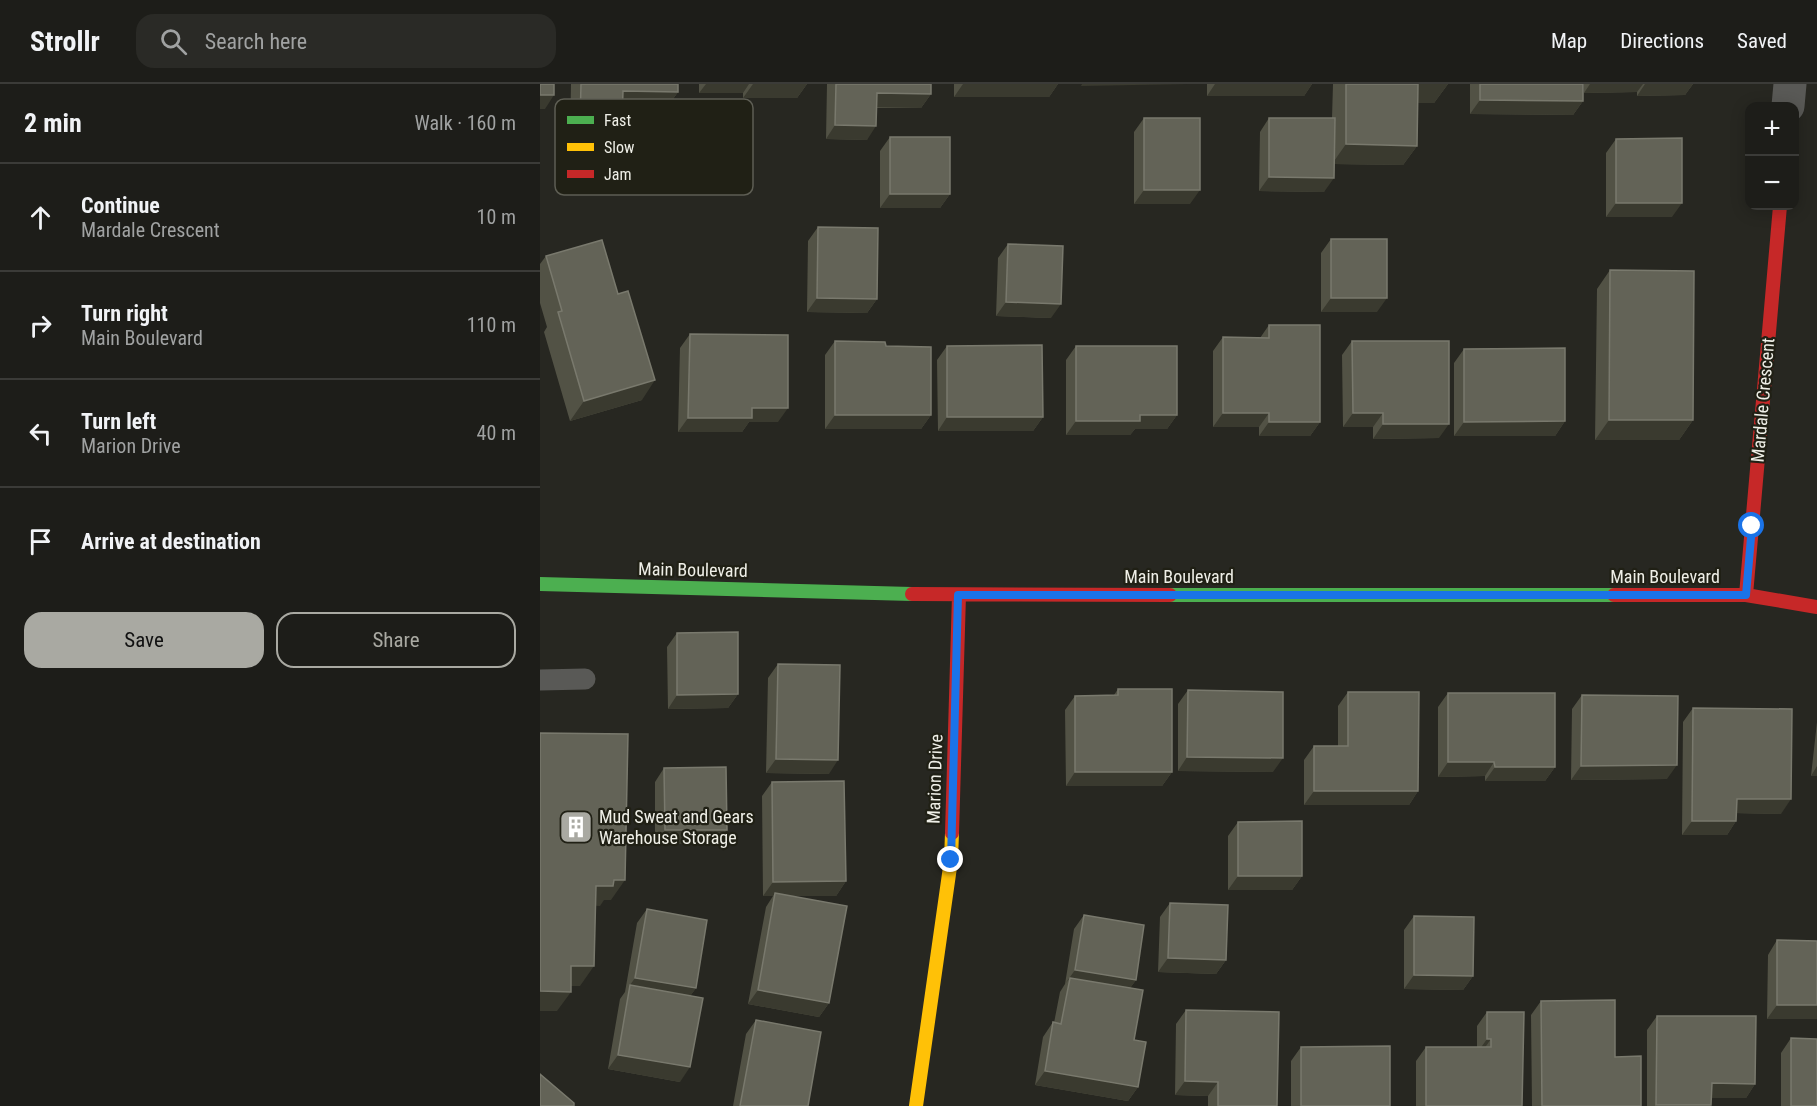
<!DOCTYPE html>
<meta charset="utf-8">
<style>
body{margin:0;font-family:"Roboto Condensed",sans-serif;background:#2a2a26;color:#f1f3f6}
.controls{position:absolute;right:18px;top:18px;display:grid;overflow:hidden;border-radius:12px;box-shadow:0 3px 15px #0003}
.controls button{width:54px;height:54px;display:grid;place-items:center;padding:0;border:0;border-bottom:2px solid #3b3b38;background:#1d1d19;color:#f1f3f6;font:30px sans-serif}
.stop{position:absolute;width:18px;height:18px;margin:-14px;border:4px solid #1a73e8;border-radius:50%;background:#fff}
.stop.end{background:#1a73e8;border-color:#fff;box-shadow:0 2px 6px #0008}
.list{margin:0;padding:0;list-style:none}
h2{display:flex;justify-content:space-between;align-items:center;height:78px;margin:0;padding:0 24px;font-size:26px}
h2 small{font-size:20px;font-weight:400;color:#a0a2a2}
.list li{display:grid;grid-template-columns:39px 1fr auto;gap:18px;align-items:center;box-sizing:border-box;height:108px;padding:0 24px;border-top:2px solid #3b3b38}
.list b{display:block;font-size:22px;white-space:nowrap}
.list p{margin:0;font-size:20px;white-space:nowrap;color:#a0a2a2}
.list em{font-size:20px;font-style:normal;color:#a0a2a2}
.actions{display:flex;gap:12px;padding:18px 24px}
.actions a{flex:1;padding:14px 0;border:2px solid #a9a9a2;border-radius:18px;text-align:center;font-size:21px;color:#a9a9a2}
.actions .main{background:#a9a9a2;color:#111}
.icon{flex:none;width:33px;height:33px;fill:none;stroke:currentColor;stroke-width:2;stroke-linecap:round;stroke-linejoin:round}
.map{position:relative;flex:none;width:1277px;height:1022px;overflow:hidden}
header{display:flex;align-items:center;gap:36px;box-sizing:border-box;height:84px;padding:0 30px;background:#1d1d19;border-bottom:2px solid #3b3b38}
header strong{font-size:28px}
nav{display:flex;gap:33px;margin-inline-start:auto;font-size:21px}
.search{width:420px;height:54px;background:#2a2a26;display:flex;align-items:center;gap:15px;box-sizing:border-box;padding:0 21px;border-radius:18px;color:#a0a2a2;font-size:22px}
main{display:flex}
aside{flex:1;background:#1d1d19}
.map>svg:first-child{display:block}
.lines{fill:none;stroke-linecap:round;stroke-linejoin:round}
.lane{stroke:#595956;stroke-width:21}
.street{stroke:#595956;stroke-width:33}
.fast{stroke:#4caf50;stroke-width:14}
.slow{stroke:#ffc107;stroke-width:14}
.jam{stroke:#c62828;stroke-width:14}
.wall{fill:#525245}
.shaded-wall{fill:#3a3a2f}
.building{fill:#636357;stroke:#79796d;stroke-width:1.5}
.route{stroke:#1a73e8;stroke-width:8}
.labels{text-anchor:middle;stroke-width:4.5;stroke-linejoin:round;paint-order:stroke}
.street-label{font-size:18px;fill:#efefe7;stroke:#202015}
.poi-label{font-size:18px;fill:#efefe7;stroke:#202015;text-anchor:start}
.key{fill:#202015;stroke:#5e5e54;stroke-width:1.5}
.key-label{font-size:16px;fill:#efefe7}
</style>
<header>
<strong>Strollr</strong>
<div class="search"><svg class="icon" aria-label="search" viewBox="0 0 24 24"><circle cx="10" cy="10" r="6"/><path d="M15 15l6 6"/></svg>Search here</div>
<nav><a>Map</a><a>Directions</a><a>Saved</a></nav>
</header>
<main>
<aside>
<h2>2 min<small>Walk · 160 m</small></h2>
<ul class="list">
<li><svg class="icon" aria-label="ahead" viewBox="0 0 24 24"><path d="M12 20V5M6 11l6-6 6 6"/></svg><div><b>Continue</b><p>Mardale Crescent</p></div><em>10 m</em></li>
<li><svg class="icon" aria-label="right" viewBox="0 0 24 24"><path d="M7 20v-9h11M14 6l5 5-5 5"/></svg><div><b>Turn right</b><p>Main Boulevard</p></div><em>110 m</em></li>
<li><svg class="icon" aria-label="left" viewBox="0 0 24 24"><path d="M17 20v-9H6M10 6l-5 5 5 5"/></svg><div><b>Turn left</b><p>Marion Drive</p></div><em>40 m</em></li>
<li><svg class="icon" aria-label="arrive" viewBox="0 0 24 24"><path d="M6 21V4h12l-3 4 3 4H6"/></svg><div><b>Arrive at destination</b></div></li>
</ul>
<div class="actions"><a class="main">Save</a><a>Share</a></div>
</aside>
<div class="map">
<svg width="1277" height="1022" viewBox="0 0 1277 1022">
<rect width="100%" height="100%" fill="#272721"/>
<g class="lines">
<path class="lane" d="M0,596l45,-1"/>
<path class="street" d="M1248,22l2,-22"/>
<path class="fast" d="M0,500l372,10
M630,511h444"/>
<path class="slow" d="M376,1022l35,-246 1,-27"/>
<path class="jam" d="M372,510l258,1
M1074,511h132l71,12
M1206,511l34,-389
M412,749l7,-238"/>
</g>
<path class="wall" d="M31,0h107v8l-10,14 -45,-1 -1,18 -10,15 -42,-2z
M159,0h108l-10,14h-54v-5h-44z
M287,0h104v10l-10,14h-44l-10,32 -41,-1z
M414,0h104l-9,13h-95z
M667,0h105l-8,12h-97z
M793,0h115l-14,19h-17v43l-14,19 -69,-1 -10,28 -65,-1 1,-59 9,-14h63z
M930,0h113v17l-10,14 -103,-1z
M1044,0h109l-8,11 -48,1v-4l-53,1z
M604,34l46,86h-56v-72z
M350,53l60,57 -10,14h-60v-57z
M1076,55l56,78h-66v-64z
M278,143l59,72 -10,14 -60,-1 1,-71z
M791,155l46,73h-56v-59z
M468,160l43,74 -55,-2 2,-58z
M6,172l96,144 -72,21 -26,-89 3,-5 -7,-24v-39z
M1070,186l83,150 -14,20h-84l2,-151z
M729,241l51,97 -10,14h-51v-9h-46v-76l10,-14 37,1z
M150,250l88,88h-29l-7,10h-64l2,-84z
M295,257l96,74 -10,14h-96v-74z
M812,257l87,97 -66,1v-12h-30l-1,-72z
M407,262l96,71 -10,14h-95l-1,-71z
M536,262l101,69 -10,14h-32l-5,6h-64v-75z
M924,265l101,72 -10,15h-101v-73z
M137,549l61,61 -10,14 -60,1 -1,-62z
M238,580l51,110 -63,-1 2,-95z
M578,605l54,83 -10,14h-96l-1,-76 10,-14 39,-1z
M648,606l85,82 -95,-1v-67z
M808,608l70,99 -9,14h-105v-45l10,-14h24v-40z
M908,609l107,74 -10,14h-60v-5l-47,1v-70z
M1042,611l85,84 -96,1 1,-71z
M1153,624l88,106 -45,-1v8l-9,14h-45l1,-113z
M1277,638v54h-6z
M124,684l53,76h-62v-62z
M232,698l74,99 -10,15h-44l37,107 -10,14 -71,-13 18,-97 7,-11h-10l-1,-100z
M698,738l64,54 -10,14h-64v-54z
M630,819l56,57 -10,14 -58,-2 2,-55z
M107,825l49,79 -6,8 -10,86 -72,-13 12,-70 5,-7 12,-69z
M544,831l52,65 -6,8 8,99 -10,14 -93,-16 8,-48 10,-15 1,1 6,-31 5,-8 9,-55z
M874,832l59,60 -10,14 -59,-1v-59z
M1237,856l40,1v78h-50l1,-64z
M1001,917l74,56 26,49h-109l-1,-91z
M646,926l91,96h-69v-10l-33,-1 1,-71z
M947,928l35,94h-106v-45l10,-14h51v-21z
M1117,932l98,68 -9,14h-35v8h-64v-76z
M216,936l52,86h-75l13,-72z
M1251,954l26,68h-36v-53z
M761,963l89,59h-99v-45z"/>
<path class="shaded-wall" d="M166,0h43l-6,9h-44z
M213,0h54l-10,14h-54z
M423,0h95l-9,13h-95z
M542,0h106l-107,2z
M675,0h97l-8,12h-97z
M877,0h31l-14,19h-30z
M1050,0h53l-6,8 -53,1z
M1105,0h48l-8,11 -48,1z
M83,7l55,1 -10,14 -55,-1z
M337,9l54,1 -10,14 -54,-1z
M0,11h14l-9,14h-5z
M940,16l103,1 -10,14 -103,-1z
M40,38l42,1 -10,15 -42,-2z
M295,41l41,1 -9,14 -41,-1z
M806,60l71,2 -14,19 -71,-1z
M729,93l65,1 -10,14 -65,-1z
M604,106h56l-10,14h-56z
M350,110h60l-10,14h-60z
M1076,119h66l-10,14h-66z
M277,214l60,1 -10,14 -60,-1z
M791,214h56l-10,14h-56z
M466,218l55,2 -10,14 -55,-2z
M115,296l-13,20 -72,21 14,-20z
M212,324h36l-10,14h-29l-7,10h-64l10,-14z
M683,329h46l-10,14h-46z
M813,329h30l-10,14h-30z
M295,331h96l-10,14h-96z
M600,331h37l-10,14h-32l-5,6h-64l10,-14z
M407,333h96l-10,14h-95z
M1069,336h84l-14,20h-84z
M1025,337l-10,15h-101l10,-14z
M729,338h51l-10,14h-51z
M843,340h66l-10,14 -66,1z
M198,610l-10,14 -60,1 9,-14z
M647,673l96,1 -10,14 -95,-1z
M236,675l62,1 -9,14 -63,-1z
M908,678h46l-9,14 -47,1z
M1137,681l-10,14 -96,1 10,-14z
M1277,682v10h-6z
M955,683h60l-10,14h-60z
M535,688h97l-10,14h-96z
M774,707h104l-9,14h-105z
M1197,715h54l-10,15 -54,-1z
M1152,737h44l-9,14h-45z
M125,746h62l-10,14h-62z
M698,792h64l-10,14h-64z
M74,796h11l-14,20h-7l-4,6 -18,-1 14,-19z
M306,797l-10,15h-61v-3l-2,3h-10l10,-14z
M628,874l58,2 -10,14 -58,-2z
M31,882h23l-14,20h-23z
M535,886l61,10 -10,14 -56,-16 -5,6z
M874,891l59,1 -10,14 -59,-1z
M95,894l61,10 -10,14 -56,-17 -5,7z
M218,906l71,13 -10,14 -71,-13z
M0,907l31,1 -14,19h-17z
M1237,921h40v14h-50z
M947,955h4l-10,14h-4z
M78,971l72,12 -10,15 -72,-13z
M505,987l93,16 -10,14 -93,-16z
M645,997l33,1 -10,14 -33,-1z
M1172,999l43,1 -9,14h-44z
M1116,1021h55v1h-55z"/>
<path class="building" d="M0,0h14v11h-14z
M41,0h97v8l-55,-1 -1,32 -42,-1z
M296,0h95v10l-54,-1 -1,33 -41,-1z
M806,0h72l-1,62 -71,-2z
M940,0h103v17l-103,-1z
M604,34h56v72h-56z
M729,34h66l-1,60 -65,-1z
M350,53h60v57h-60z
M1142,54v65h-66v-64z
M278,143l60,1 -1,71 -60,-1z
M791,155h56v59h-56z
M62,156l16,54 10,-3 27,89 -71,21 -26,-89 4,-1 -16,-55z
M468,160l55,2 -2,58 -55,-2z
M1070,186l84,1 -1,149h-84z
M729,241h51v97h-51v-9h-46v-76l46,1z
M150,250l98,1v73h-36v10h-64z
M295,257l50,1 1,4 45,1v68h-96z
M812,257h97v83h-66v-11h-30z
M502,261l1,72h-96v-71z
M536,262h101v69h-37v6h-64z
M1025,264v73l-101,1v-73z
M198,548v62l-61,1v-62z
M238,580l62,1 -2,95 -62,-1z
M578,605h54v83h-97v-76l43,-1z
M648,606l95,2v66l-96,-1z
M808,608h71l-1,99h-104v-45h34z
M908,609h107v74h-60l-1,-5h-46z
M1042,611l96,1 -1,69 -96,1z
M1153,624l99,1 -1,90h-54l-1,22h-44z
M0,649l88,1 -3,146h-11l-1,6h-17l-2,80h-23v26l-31,-1z
M186,683l1,63h-62l-1,-62z
M304,697l2,100 -73,1 -1,-100z
M762,737v55h-64v-54z
M235,809l72,13 -18,97 -71,-13z
M630,819l58,2 -2,55 -58,-2z
M107,825l60,11 -11,68 -61,-10z
M544,831l60,10 -8,55 -61,-10z
M874,832l60,1 -1,59 -59,-1z
M1237,856l40,1v64h-40z
M530,894l73,12 -9,50 12,2 -8,45 -93,-16 8,-49 8,2z
M90,901l73,13 -13,69 -72,-12z
M1075,916v57l26,-1v50h-99l-1,-105z
M646,926l93,2 -2,94h-59v-24l-33,-1z
M947,928h37l-2,94h-96v-59h65v-8h-4z
M1117,932h99l-1,68 -43,-1 -1,22h-55z
M216,936l65,12 -13,74h-68z
M1251,954l26,1v67h-26z
M850,962v60h-89v-59z
M0,990l34,29v3h-34z"/>
<g class="lines">
<path class="route" d="M411,776l7,-265h788l6,-69"/>
</g>
<defs>
<symbol id="building-square" viewBox="-11 -11 22 22"><rect x="-9" y="-9" width="18" height="18" rx="4" fill="#a9a9a2" stroke="#202015"/><path d="M-4-6H4V6H1V3H-1V6H-4ZM-2.5-4.3h1.7v1.8h-1.7ZM.8-4.3h1.7v1.8H.8ZM-2.5-1h1.7V.8h-1.7ZM.8-1h1.7V.8H.8Z" fill="#fff"/></symbol>
</defs>
<g fill-rule="evenodd">
<use href="#building-square" x="17" y="724" width="38" height="38"/>
</g>
<g class="labels">
<g class="street-label">
<text transform="translate(1223 316) rotate(-85)" y="6">Mardale Crescent</text>
<text transform="translate(153 486) rotate(1)" y="6">Main Boulevard</text>
<text x="639" y="499">Main Boulevard</text>
<text x="1125" y="499">Main Boulevard</text>
<text transform="translate(395 695) rotate(-88)" y="6">Marion Drive</text>
</g>
<g class="poi-label">
<text x="59" y="739">Mud Sweat and Gears<tspan x="59" dy="21">Warehouse Storage</tspan></text>
</g>
</g>
<rect x="15" y="15" width="198" height="96" rx="9" class="key"/>
<rect x="27" y="32" width="27" height="8" fill="#4caf50"/>
<rect x="27" y="59" width="27" height="8" fill="#ffc107"/>
<rect x="27" y="86" width="27" height="8" fill="#c62828"/>
<g class="key-label">
<text x="64" y="42">Fast</text>
<text x="64" y="69">Slow</text>
<text x="64" y="96">Jam</text>
</g>
</svg>
<div class="controls">
<button>+</button>
<button>−</button>
</div>
<div class="stop" style="left:1212px;top:442px"></div>
<div class="stop end" style="left:411px;top:776px"></div>
</div>
</main>
